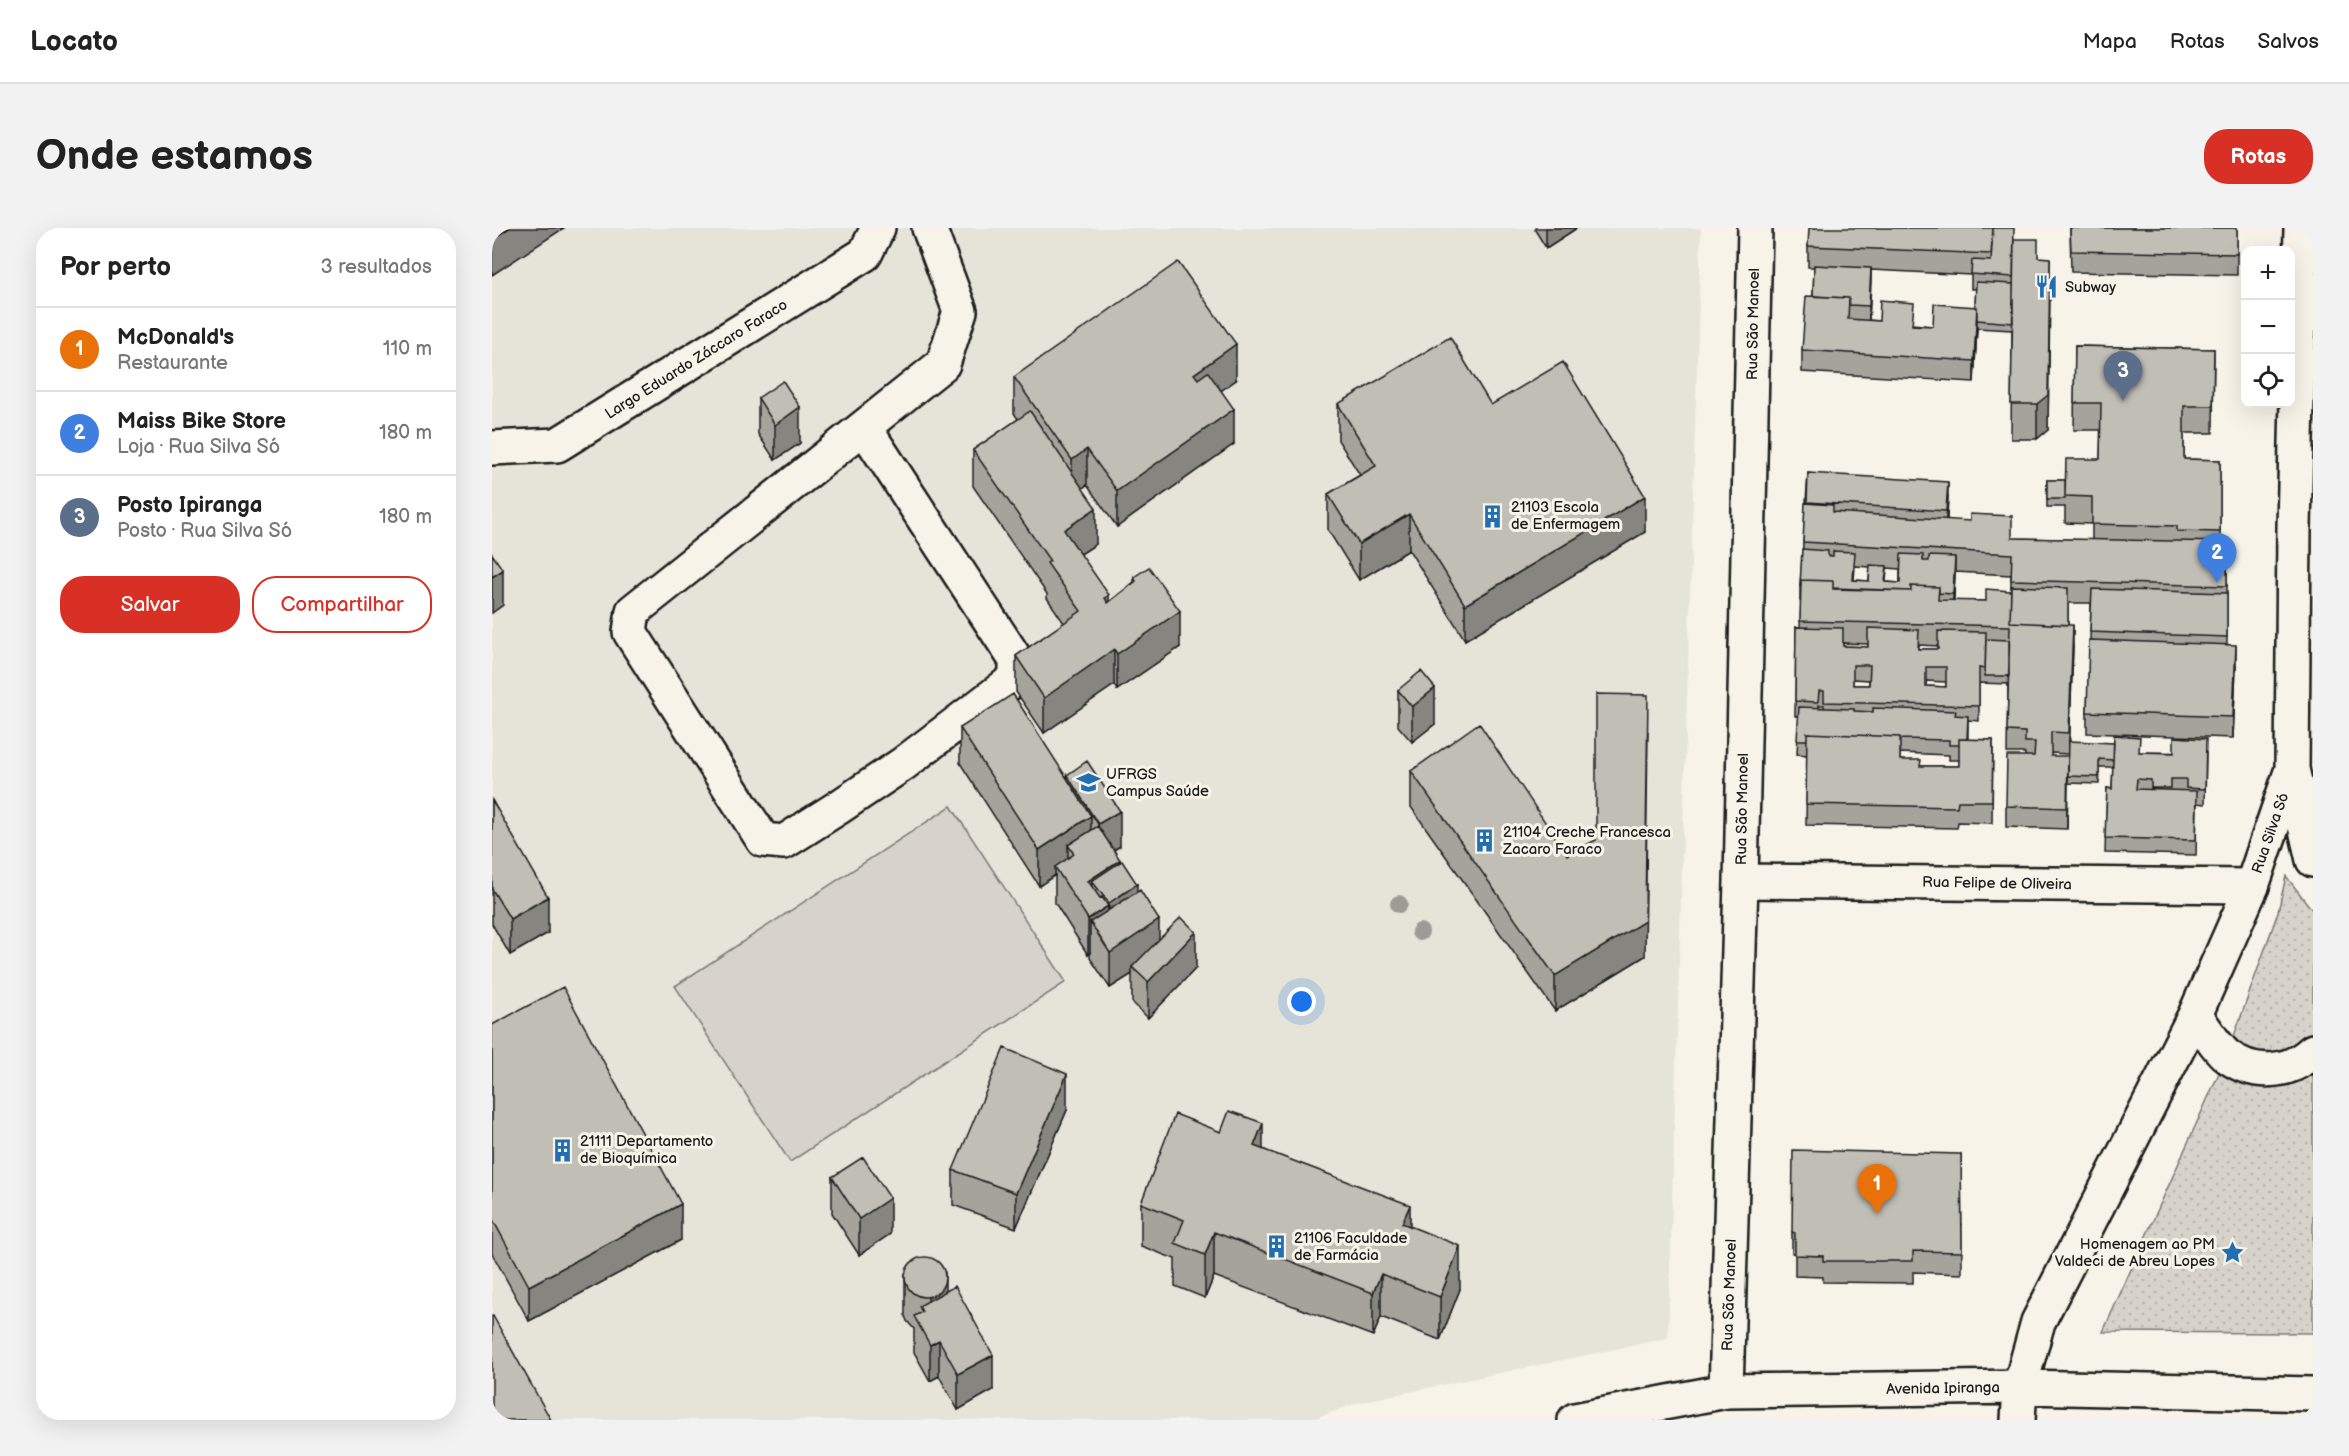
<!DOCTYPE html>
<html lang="pt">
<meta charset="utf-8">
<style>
body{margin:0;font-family:"Balsamiq Sans",sans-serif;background:#f2f2f2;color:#222}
.controls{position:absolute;right:18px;top:18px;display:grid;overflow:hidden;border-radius:12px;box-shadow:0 6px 24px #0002}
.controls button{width:54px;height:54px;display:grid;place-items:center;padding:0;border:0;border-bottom:2px solid #e0e0e0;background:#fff;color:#222;font:30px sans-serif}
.you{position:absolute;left:810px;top:774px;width:21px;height:21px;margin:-15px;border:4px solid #fff;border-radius:50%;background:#1a73e8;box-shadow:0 0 0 9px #1a73e833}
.badge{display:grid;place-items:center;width:39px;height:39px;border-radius:50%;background:#d93025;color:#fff;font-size:20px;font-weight:700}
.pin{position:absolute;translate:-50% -50px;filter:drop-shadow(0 2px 3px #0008)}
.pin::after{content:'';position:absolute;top:32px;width:21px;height:18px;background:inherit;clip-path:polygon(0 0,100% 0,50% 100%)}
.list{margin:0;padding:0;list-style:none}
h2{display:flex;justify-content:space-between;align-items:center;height:78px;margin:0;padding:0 24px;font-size:26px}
h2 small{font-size:20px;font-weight:400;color:#767676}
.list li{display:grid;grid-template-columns:39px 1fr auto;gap:18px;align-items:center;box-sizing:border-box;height:84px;padding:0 24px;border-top:2px solid #e0e0e0}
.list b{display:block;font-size:22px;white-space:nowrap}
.list p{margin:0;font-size:20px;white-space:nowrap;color:#767676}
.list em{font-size:20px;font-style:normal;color:#767676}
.actions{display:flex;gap:12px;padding:18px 24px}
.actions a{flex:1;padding:14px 0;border:2px solid #d93025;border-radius:24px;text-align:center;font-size:21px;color:#d93025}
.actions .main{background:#d93025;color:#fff}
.icon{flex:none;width:33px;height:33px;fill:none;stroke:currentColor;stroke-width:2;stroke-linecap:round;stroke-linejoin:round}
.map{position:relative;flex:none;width:1821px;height:1192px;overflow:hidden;border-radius:24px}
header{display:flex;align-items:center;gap:36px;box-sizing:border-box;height:84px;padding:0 30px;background:#fff;border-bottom:2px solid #e0e0e0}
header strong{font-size:28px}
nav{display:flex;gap:33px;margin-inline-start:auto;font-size:21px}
.intro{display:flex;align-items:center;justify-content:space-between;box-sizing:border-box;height:144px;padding:0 36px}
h1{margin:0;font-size:42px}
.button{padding:15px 27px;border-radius:24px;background:#d93025;color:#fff;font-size:21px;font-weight:700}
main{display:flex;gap:36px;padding:0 36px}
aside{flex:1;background:#fff;border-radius:24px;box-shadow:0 6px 24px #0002}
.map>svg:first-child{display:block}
.built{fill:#e6e3d9}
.grass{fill:url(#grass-dots);stroke:#7a7874;stroke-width:1.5}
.pitch{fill:#d7d3cb;stroke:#7a7874;stroke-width:1.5}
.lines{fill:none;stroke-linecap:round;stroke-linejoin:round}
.minor-casing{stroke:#1c1c1c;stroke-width:38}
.major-casing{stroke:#1c1c1c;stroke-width:38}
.minor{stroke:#f7f3e8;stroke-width:33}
.major{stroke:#f7f3e8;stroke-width:33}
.tree{fill:#9d9b95}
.wall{fill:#a5a39c;stroke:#1c1c1c;stroke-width:1.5;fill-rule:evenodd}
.shaded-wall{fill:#86857f;stroke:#1c1c1c;stroke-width:1.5}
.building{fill:#c0beb5;stroke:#1c1c1c;stroke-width:1.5;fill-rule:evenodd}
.labels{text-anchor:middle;stroke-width:6;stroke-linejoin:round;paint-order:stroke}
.poi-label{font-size:15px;fill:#1c1c1c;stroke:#f7f3e8;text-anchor:start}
.street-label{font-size:15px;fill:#1c1c1c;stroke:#f7f3e8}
</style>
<header>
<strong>Locato</strong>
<nav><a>Mapa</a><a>Rotas</a><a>Salvos</a></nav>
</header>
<div class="intro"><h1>Onde estamos</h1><a class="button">Rotas</a></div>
<main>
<aside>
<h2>Por perto<small>3 resultados</small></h2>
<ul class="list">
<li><span class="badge" style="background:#e8710a">1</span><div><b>McDonald's</b><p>Restaurante</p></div><em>110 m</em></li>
<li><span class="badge" style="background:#3f7fe0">2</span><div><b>Maiss Bike Store</b><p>Loja · Rua Silva Só</p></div><em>180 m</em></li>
<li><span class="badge" style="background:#5c6f8a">3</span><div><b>Posto Ipiranga</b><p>Posto · Rua Silva Só</p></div><em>180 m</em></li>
</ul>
<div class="actions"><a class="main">Salvar</a><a>Compartilhar</a></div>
</aside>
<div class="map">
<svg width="1821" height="1192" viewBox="0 0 1821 1192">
<defs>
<pattern id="grass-dots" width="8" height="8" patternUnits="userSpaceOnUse" patternTransform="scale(1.5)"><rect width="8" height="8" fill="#d7d3cb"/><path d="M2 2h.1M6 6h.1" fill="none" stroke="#b8b5ae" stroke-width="1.8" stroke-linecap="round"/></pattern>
</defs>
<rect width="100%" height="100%" fill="#f7f3e8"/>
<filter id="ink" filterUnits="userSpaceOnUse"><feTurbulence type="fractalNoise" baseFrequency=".0167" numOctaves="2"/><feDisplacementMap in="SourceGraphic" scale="12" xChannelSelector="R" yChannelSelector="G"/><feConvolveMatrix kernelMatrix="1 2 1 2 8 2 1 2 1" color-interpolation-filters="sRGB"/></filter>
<g filter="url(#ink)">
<path class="built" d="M0,0h1209l-33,1110 -308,64 -50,18h-818z"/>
<path class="grass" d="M1794,648l27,35v422l-210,-1 125,-279 50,-141z"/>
<path class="pitch" d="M459,578l115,176 -276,180 -115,-176z"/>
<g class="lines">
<defs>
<path id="minor" d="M372,199l152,233v18l-113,86 -64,43 -55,35 -21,-2 -133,-208 3,-21 310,-247 17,-53 -31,-83
M0,220l65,-3 308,-191 13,-26
M1249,653l511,5
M1234,1163l15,-510 14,-653"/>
<path id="major" d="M1800,541l21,91
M1703,787c10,13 20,31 32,41 27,20 62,18 86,-5
M1083,1192l151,-29 294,-4 293,7
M1526,1192l2,-33 18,-65 157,-307 57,-129 40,-117 2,-241 7,-300"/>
</defs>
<use href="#minor" class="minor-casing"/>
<use href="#major" class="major-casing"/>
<use href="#minor" class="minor"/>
<use href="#major" class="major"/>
</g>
<g class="tree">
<circle cx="907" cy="676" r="9"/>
<circle cx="928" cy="704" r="9"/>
</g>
<path class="wall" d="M1043,0h42l-31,20 -11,-18z
M1578,0h167v47l-166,-3z
M1522,11l24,18 12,36 -2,137 -11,9h-26l1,-109 -35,-2 -3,54 -172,-10v-22l11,-54 1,-29h-6v-21zM1379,42l100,5v14h5l-1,18 -42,19 -64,-6z
M1583,118l139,3 -1,84h-29v26l36,1v81l7,1v102l9,22 -3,72 -146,-5v-21l3,-72 1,-37h-23v22l5,21 -4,108 -18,-1v3l17,20 1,-35 71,11 66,1 -1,51 -8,-1 -1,52 -91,-2 2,-65 5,1 1,-22h-14v17l-31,-1v-6l-1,52 -61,-2v-21l19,-50v-3h-18l1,-69 -29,-1v38l-11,-1v19l25,1 -1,83 -34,-1 -1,6 -151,-3 1,-70 -10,-1 2,-38h-4l1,-89h4l1,-26h-1v-15l8,-113 140,23 -1,24 65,18 80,2v-16l-27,-1v-16h-18v-27h18l35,-21 1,-29h-27zM1363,338l15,1 -1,14 -15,-1zM1395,340l13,1v14l-14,-1zM1463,344l56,3v16l-25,10h-32zM1351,415l25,1v3l-25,-1zM1427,417l19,1v3h-19zM1361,451l16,1v5h-16zM1434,453l20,1v5l-20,-1zM1327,477h5v3l-5,-1zM1408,525l49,2v5h10v6h-38l-21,-6z
M522,149l222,3 -15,10 13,54 -117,83 -30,-42 -5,3 14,56 -16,10 29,48 25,-20v-5l46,70 -63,43 -3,-5 -70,48 -28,-41v-36l48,-33 -17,-25v-4l-74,-108v-36l45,-31 -4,-6z
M266,170l42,45 -25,17 -17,-26z
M846,176l153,1 154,127 -180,108 -56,-90 -50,30 -31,-50v-36l32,-19 -22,-35z
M906,462l37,34 -23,18 -14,-16z
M468,500l107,50v-3l53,71 -6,4 23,41 22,48 37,29 -48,50 -16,-16v-28l-22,14 -20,-30v-5l-2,2 -33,-52v-28l-16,11 -79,-123z
M919,543l156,84 78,101 -90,55 -144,-204z
M0,572l56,133 -38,22 -18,-31z
M0,797l189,215 -152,81 -37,-68z
M575,882l-51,118 -63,-23v-35z
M771,921l147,77 50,63 -20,51 -59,-23 -8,19 -159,-60 -9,22 -30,-12v-27l-34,-13v-43z
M1469,926l1,120 -49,-2v11l-90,-1v-5l-28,-1v-22l-3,-1v-21z
M340,949l58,57 -31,21 -27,-42z
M413,1046l40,18 48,98 -35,20 -19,-34 -9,5 -16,-29v-23l-7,-8 -2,-5z"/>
<path class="shaded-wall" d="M17,0h55l-72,47v-36z
M1054,0h31l-31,20z
M1558,30l-2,172 -11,9v-35z
M1379,40v14l-2,39v-15z
M1485,79v21l-3,54v-21z
M744,116v36l-42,30v-36z
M308,179v36l-25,17v-35z
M742,181v35l-117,83v-36z
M595,221v36l-15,10v-35z
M1456,254v14l-2,29v-14z
M1153,268v36l-180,108v-35z
M604,280v36l-32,21v-35z
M917,286v36l-50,30v-36z
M1463,329v15l-2,37v-15z
M11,342v35l-11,8v-36z
M617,367v36l-4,-33z
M688,383v36l-63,43v-36z
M1581,397v21l-4,108v-21z
M1744,417v21l-3,72v-21z
M622,421v36l-70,48v-35z
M943,460v36l-23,18v-35z
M1156,503l-3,225 -90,55v-35z
M1576,528v21l-1,52v-21z
M628,583v35l-22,14v-36z
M599,588v36l-17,2 -6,-9v22h-13v8l-16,11v-36z
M628,632v36l17,-12v36l-28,19v-36l-17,-22v33l-4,-33z
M56,669v36l-38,22v-36z
M616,678v36l-18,-20v31l-2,2v-36z
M667,692v36l-27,11v7l-22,14v-35z
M704,704v36l-48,50v-36z
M575,846v36l-51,118v-35z
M771,895v44l-9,-21z
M398,970v36l-31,21v-36z
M189,976v36l-152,81v-35z
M918,977v43l-8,-25z
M722,1004v44l-9,22v-43z
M968,1018v43l-20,51v-43z
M453,1045v36l-17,23v-35z
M889,1046v43l-8,19v-43z
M447,1112v36l-9,5v-36z
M501,1127v35l-35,20v-36z"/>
<path class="building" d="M0,0h17l-17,11z
M1317,0h184l-2,26 -183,-8z
M1501,0h21l-1,49 -42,-3 1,-14 19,1z
M1578,0h167v26l-166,-3z
M1522,11h24v18l12,1 -2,137 -11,9h-26z
M686,34l58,82 -42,30 4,5 10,-7 26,37 -117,82 -30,-42 -15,11 -58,-83z
M1322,37l57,3 -2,38 -20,-1v-7l-36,-2z
M1484,54l37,2v39l-36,-3v-13h-2z
M1314,68l43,2 -1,21 31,2 1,-21 34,3 -2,22 21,1 1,-22 43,3 -3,54 -172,-11z
M958,109l41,68 72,-43 82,134 -180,109 -56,-91 -50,30 -31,-50 48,-28 -38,-62z
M1583,118l139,3 -1,57h-29v53l36,1v72l-43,-1v-5l-85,-2v-27l-27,-1 1,-37h34l1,-56h-27z
M291,153l17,26 -25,18 -17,-27z
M538,183l66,97 -32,22 45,65 -4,3 3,5 28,-22 -2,-4 15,-10 31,44 -63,43 -3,-5 -70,49 -28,-42 65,-45 -34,-48 3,-2 -77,-111z
M1316,245l140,9 -2,29 -139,-9z
M1555,252h18v19h-18z
M1313,275l28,2v7l137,9v-7l42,2v22l215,4v44l-216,-6 1,-26 -209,-12z
M1310,321l26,2v5h5v-5l22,1 -2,28 16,1 1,-16 17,1 -2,16 15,1 1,-29 22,1v6h6v-5l26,1 -2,37 -14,-1v-6l-28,-1v5l-78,-3v-7l-32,-1v6h-1z
M0,326l11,16 -11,7z
M1309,352l32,1v8l78,2v-5l28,1 -1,13 48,1v-12l25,2 -1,31 63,3 -4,108 -18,-1v24h17l-1,52 -61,-2 1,-50h27l1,-14h-10v-10l-18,-1 3,-105 -210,-5z
M1519,358l57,2v37l-58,-3z
M1600,361l135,4v44l-137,-5z
M1304,399l47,1v18l25,1v-19l51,2 -1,19h20v-18l48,1 -1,37 -6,-1v38l-155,-4v-11h-5l-1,11 -23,-1zM1361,437h17l-1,20h-16zM1434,439h20v20l-20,-1z
M1494,411l23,1v36h-24z
M1597,412l147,5 -3,72 -146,-5z
M929,443l14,17 -23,19 -14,-17z
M521,466l78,122 -52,34 -79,-122z
M1104,466l52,1 -3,226 -90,55 -144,-205 68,-48 88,132 29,-15z
M1307,479l55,2v2l19,1v-4l83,3 -1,4 13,1 -1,23h-8v6h-10v-5l-49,-1v-2l-93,-4v7h-10z
M1315,505l93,4v23h21l-1,6h39v-27l34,1 -1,61h-34l-1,6 -151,-3z
M1622,507l26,2 -1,15 35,1v-16l32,2 -1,50 -19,-1v-9h-15v9h-20v-8l-14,-1 -1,10 61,2 -1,49 -91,-2 2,-50 5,1z
M1577,513l45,2 -1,17 -14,-1v18l-31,-1z
M595,533l33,50 -22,13 -31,-49z
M0,572l56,97 -38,22 -18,-30z
M606,598l22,34 -32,21 12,17 2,-1 6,9 -20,13 -33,-52 19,-13 -6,-9z
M630,633l15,23 -28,19 -17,-22z
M648,662l19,30 -49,33 -20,-31z
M689,689l15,15 -48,50 -16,-15z
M71,759l118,217 -152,82 -37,-68v-193z
M512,820l63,26 -51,119 -63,-23z
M737,883l34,12 -9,23 156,59 -8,18 58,23 -20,51 -59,-23 -8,19 -159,-61 -9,23 -30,-12 9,-23 -43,-17 34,-89 46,18z
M1301,922l168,4 1,98 -49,-1v10h-90v-5l-28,-1v-22l-3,-1z
M371,929l27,41 -31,21 -27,-42z
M413 1049a20 20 0 1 1 40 0a20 20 0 1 1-40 0Z
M463,1058l38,69 -35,19 -19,-34 -9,5 -16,-29 8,-4 -3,-6z
M0,1088h1l58,104h-59z"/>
</g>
<defs>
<symbol id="restaurant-bare" viewBox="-9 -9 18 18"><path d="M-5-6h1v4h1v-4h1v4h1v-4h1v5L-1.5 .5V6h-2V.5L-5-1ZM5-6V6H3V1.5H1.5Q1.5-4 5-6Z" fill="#1f6fb2" stroke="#f7f3e8" stroke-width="2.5" paint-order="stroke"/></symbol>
<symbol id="building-bare" viewBox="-9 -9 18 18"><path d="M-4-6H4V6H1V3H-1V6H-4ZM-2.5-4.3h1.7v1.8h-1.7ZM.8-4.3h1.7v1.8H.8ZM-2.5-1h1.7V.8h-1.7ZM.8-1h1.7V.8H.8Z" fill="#1f6fb2" stroke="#f7f3e8" stroke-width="2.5" paint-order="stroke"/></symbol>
<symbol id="university-bare" viewBox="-9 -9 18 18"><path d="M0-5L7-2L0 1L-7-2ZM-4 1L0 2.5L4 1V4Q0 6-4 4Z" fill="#1f6fb2" stroke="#f7f3e8" stroke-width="2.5" paint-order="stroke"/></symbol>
<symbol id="sight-bare" viewBox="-9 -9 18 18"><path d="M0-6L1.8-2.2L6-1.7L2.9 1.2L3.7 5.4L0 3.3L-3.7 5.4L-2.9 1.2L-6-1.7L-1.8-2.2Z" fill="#1f6fb2" stroke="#f7f3e8" stroke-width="2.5" paint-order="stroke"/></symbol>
</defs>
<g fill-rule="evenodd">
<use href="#restaurant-bare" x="1538" y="42" width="33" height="33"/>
<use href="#building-bare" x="984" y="272" width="33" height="33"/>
<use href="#university-bare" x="580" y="538" width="33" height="33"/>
<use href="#building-bare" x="976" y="596" width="33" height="33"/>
<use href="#building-bare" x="54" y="906" width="33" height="33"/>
<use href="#building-bare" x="768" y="1002" width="33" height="33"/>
<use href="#sight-bare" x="1724" y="1008" width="33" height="33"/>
</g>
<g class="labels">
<g class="poi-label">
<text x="1573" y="64">Subway</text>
<text x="1019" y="284">21103 Escola<tspan x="1019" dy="17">de Enfermagem</tspan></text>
<text x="614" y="551">UFRGS<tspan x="614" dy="17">Campus Saúde</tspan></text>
<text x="1011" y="609">21104 Creche Francesca<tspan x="1011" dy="17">Zacaro Faraco</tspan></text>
<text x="88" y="918">21111 Departamento<tspan x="88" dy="17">de Bioquímica</tspan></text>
<text x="802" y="1015">21106 Faculdade<tspan x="802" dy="17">de Farmácia</tspan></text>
<text x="1723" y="1021" text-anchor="end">Homenagem ao PM<tspan x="1723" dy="17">Valdeci de Abreu Lopes</tspan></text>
</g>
<g class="street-label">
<text transform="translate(1261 96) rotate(-89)" y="5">Rua São Manoel</text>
<text transform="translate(204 131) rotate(-32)" y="5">Largo Eduardo Záccaro Faraco</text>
<text transform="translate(1250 581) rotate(-89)" y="5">Rua São Manoel</text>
<text transform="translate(1778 605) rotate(-71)" y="5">Rua Silva Só</text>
<text transform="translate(1505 655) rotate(1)" y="5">Rua Felipe de Oliveira</text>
<text transform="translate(1237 1067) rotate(-88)" y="5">Rua São Manoel</text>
<text transform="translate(1451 1160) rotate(-1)" y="5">Avenida Ipiranga</text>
</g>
</g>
</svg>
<div class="controls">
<button>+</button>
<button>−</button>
<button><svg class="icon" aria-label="locate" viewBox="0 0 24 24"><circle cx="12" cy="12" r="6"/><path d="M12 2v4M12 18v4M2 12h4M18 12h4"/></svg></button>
</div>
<div class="you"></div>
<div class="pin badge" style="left:1385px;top:986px;background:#e8710a">1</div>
<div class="pin badge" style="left:1725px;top:355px;background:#3f7fe0">2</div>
<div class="pin badge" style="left:1631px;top:173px;background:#5c6f8a">3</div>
</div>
</main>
